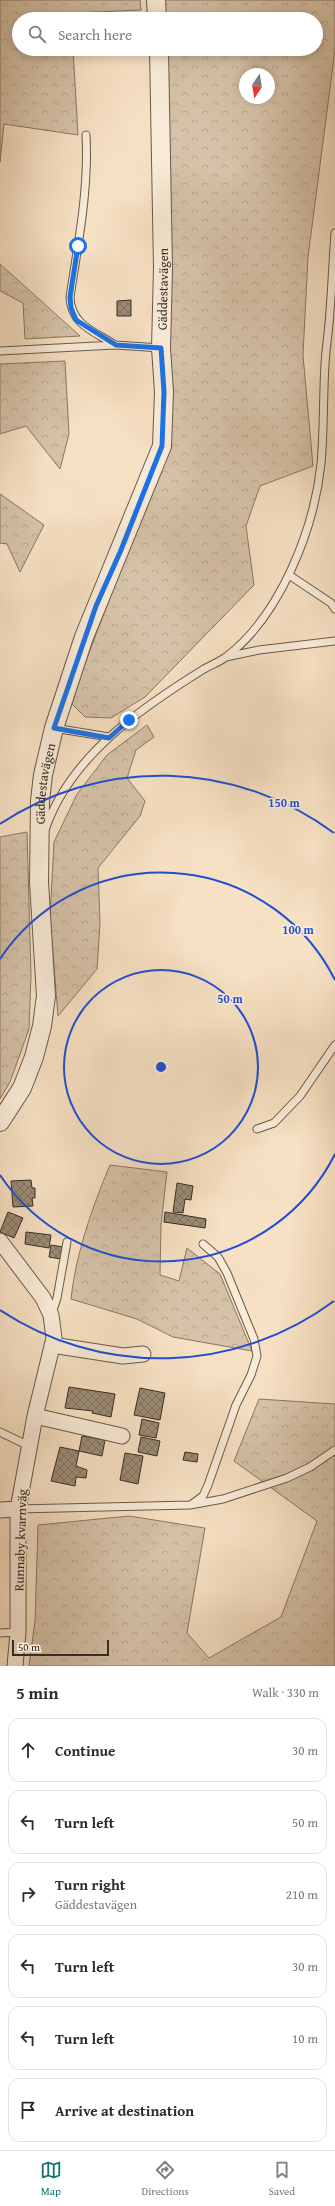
<!DOCTYPE html>
<meta charset="utf-8">
<style>
body{margin:0;font-family:"Gentium Book Plus",serif;background:#f7f7f7;color:#2b2b33}
.compass{position:absolute;left:239px;top:68px;width:36px;height:36px;border-radius:50%;background:#fff;box-shadow:0 2px 10px #0003;rotate:192deg}
.scale{position:absolute;left:12px;bottom:10px;width:97px;box-sizing:border-box;padding-left:4px;border:2px solid #372d22;border-top:0;font-size:11px;line-height:14px;white-space:nowrap;color:#372d22;-webkit-text-stroke:3px #faecd9;paint-order:stroke}
.stop{position:absolute;width:12px;height:12px;margin:-9px;border:3px solid #1a73e8;border-radius:50%;background:#fff}
.stop.end{background:#1a73e8;border-color:#fff;box-shadow:0 1px 4px #0008}
.list{margin:0;padding:0;list-style:none}
h2{display:flex;justify-content:space-between;align-items:center;height:52px;margin:0;padding:0 16px;font-size:17px}
h2 small{font-size:13px;font-weight:400;color:#7c7c81}
.list li{display:grid;grid-template-columns:26px 1fr auto;gap:12px;align-items:center;box-sizing:border-box;height:64px;margin:0 8px 8px;padding:0 8px;border:1px solid #e1e1e2;border-radius:12px}
.list b{display:block;font-size:15px;white-space:nowrap}
.list p{margin:0;font-size:13px;white-space:nowrap;color:#7c7c81}
.list em{font-size:13px;font-style:normal;color:#7c7c81}
.icon{flex:none;width:22px;height:22px;fill:none;stroke:currentColor;stroke-width:2;stroke-linecap:round;stroke-linejoin:round}
.map{position:relative;flex:none;width:335px;height:1666px;overflow:hidden}
.search{position:absolute;background:#fff;box-shadow:0 2px 10px #0003;left:12px;right:12px;top:12px;height:44px;display:flex;align-items:center;gap:10px;box-sizing:border-box;padding:0 14px;border-radius:22px;color:#7c7c81;font-size:15px}
.sheet{height:484px;background:#fff}
nav{display:flex;justify-content:space-around;align-items:center;box-sizing:border-box;height:56px;border-top:1px solid #e1e1e2;background:#fff;font-size:11px;color:#7c7c81}
nav a{display:grid;justify-items:center;gap:2px}
nav .on{color:#0f766e}
.map>svg:first-child{display:block}
.forest{fill:url(#forest-crowns);stroke:#867865;fill-rule:evenodd}
.building{fill:url(#building-cross-hatch);stroke:#372d22}
.lines{fill:none;stroke-linecap:round;stroke-linejoin:round}
.service-casing{stroke:#675a4a;stroke-width:9}
.minor-casing{stroke:#675a4a;stroke-width:17}
.tertiary-casing{stroke:#675a4a;stroke-width:20}
.service{stroke:#faecd9;stroke-width:7}
.minor{stroke:#faecd9;stroke-width:15}
.tertiary{stroke:#faecd9;stroke-width:18}
.route{stroke:#1a73e8;stroke-width:5}
.ring{fill:none;stroke:#1d4ed8;stroke-width:2}
.labels{text-anchor:middle;stroke-width:3.5;stroke-linejoin:round;paint-order:stroke}
.street-label{font-size:13px;fill:#372d22;stroke:#faecd9}
.centre{fill:#1d4ed8;stroke:#faecd9;stroke-width:2}
.ring-label{font-size:12px;text-anchor:middle;font-weight:bold;fill:#1d4ed8;stroke:#faecd9;stroke-width:3.5;stroke-linejoin:round;paint-order:stroke}
</style>
<div class="map">
<svg width="335" height="1666" viewBox="0 0 335 1666">
<defs>
<pattern id="forest-crowns" width="20" height="18" patternUnits="userSpaceOnUse"><rect width="20" height="18" fill="#d6c2a8"/><path d="M2 6a3 3 0 1 1 6 0M12 15a3 3 0 1 1 6 0" fill="none" stroke="#b8a790"/></pattern>
<pattern id="building-cross-hatch" width="8" height="8" patternUnits="userSpaceOnUse"><rect width="8" height="8" fill="#9b8b76"/><path d="M0 0l8 8M0 8l8-8" fill="none" stroke="#7f7260"/></pattern>
</defs>
<rect width="100%" height="100%" fill="#f7e1c4"/>
<filter id="stains"><feTurbulence type="fractalNoise" baseFrequency=".005" numOctaves="4"/><feColorMatrix values="0 0 0 0 .2 0 0 0 0 .09 0 0 0 0 .02 0 0 0 .5 -.17"/></filter>
<radialGradient id="worn" r=".72"><stop offset=".6" stop-color="#630" stop-opacity="0"/><stop offset="1" stop-color="#630" stop-opacity=".3"/></radialGradient>
<path class="forest" d="M0,0h140l1,10 -69,3v6h-53v30h54l5,86 -74,-11 -4,38z
M159,0h176v50l-27,207 -5,98 10,111 -53,20 -14,40 8,59 -109,112 -34,21 -26,-1 -13,-13 6,-22 88,-233 -5,-400h155v-30h-156zM245,74h24v24h-24z
M0,264l80,72 -55,3 -2,-36 -23,-12z
M65,361l4,73 -9,35 -34,-43 -26,8v-70z
M0,494l44,31 -24,47 -13,-28 -7,-1z
M147,725l7,12 -18,13 -9,28 18,23 -5,15 -42,52 2,55 -3,46 -39,47 -8,-99 4,-75 23,-48 30,-39z
M27,832l4,143 -2,54 -19,53 -10,17v-262z
M110,1165l57,7 -6,53 -1,50 19,6 8,-33 33,26 32,77 -79,-14 -36,-18 -66,-20c5,-46 21,-91 39,-134z
M259,1399l76,5v262h-306l6,-45 3,-96 91,-9 76,12 -18,105 22,25 72,-41 36,-96 -83,-60z"/>
<path class="building" d="M131,300v16h-14v-15z
M31,1180l1,8h3v10h-3l1,8 -20,1 -2,-26z
M177,1183l16,3 -2,14 -6,-1 -2,14 -10,-1z
M8,1212l15,6 -9,20 -14,-6z
M165,1212l41,7 -1,9 -41,-6z
M26,1232l25,3 -2,13 -24,-4z
M51,1245l12,2 -2,12 -12,-2z
M69,1387l46,7 -4,23 -19,-4 1,-2 -28,-3z
M140,1388l25,5 -5,27 -26,-5z
M142,1419l17,4 -3,15 -17,-3z
M82,1436l23,4 -3,16 -23,-5z
M141,1437l19,4 -3,15 -19,-4z
M60,1447l19,4 -3,15 11,4 -1,8 -10,-1 -1,9 -24,-5z
M185,1452l13,2 -1,8 -14,-2z
M125,1453l18,3 -5,28 -18,-4z"/>
<g class="lines">
<defs>
<path id="service" d="M86,135c3,54 -8,109 -16,162 1,28 24,34 45,48
M0,351l115,-6 46,3
M289,575l42,28 4,6
M226,657l33,-7 76,-9
M54,728l55,9
M45,830c25,-74 96,-122 159,-161 7,-4 15,-7 22,-12 54,-41 88,-127 95,-193 3,-33 2,-67 4,-100 1,-17 4,-35 5,-53 2,-26 3,-52 5,-78
M257,1129l17,-6 26,-27 35,-51
M52,1313l5,-15 10,-56
M0,1432l29,14
M192,1504l11,-8 5,-11 28,-80 15,-30 6,-19 -3,-17 -27,-66 -9,-16 -15,-13
M18,1509l172,-4 33,-6 64,-21 23,-11 25,-17
M0,1633l18,-1"/>
<path id="minor" d="M0,1241l43,57 8,17 3,23 -19,78 -17,93v123l-3,34
M52,1345l71,11 20,-2
M35,1416l87,20
M0,1510l18,-1"/>
<g id="tertiary">
<path d="M156,0l1,19"/>
<path id="s1" d="M0,1122l22,-34 12,-31 8,-31 4,-30 -7,-114 1,-81 3,-26 11,-47 30,-91 78,-191 2,-54 -3,-44 2,-80 -4,-219"/>
</g>
</defs>
<use href="#service" class="service-casing"/>
<use href="#minor" class="minor-casing"/>
<use href="#tertiary" class="tertiary-casing"/>
<use href="#service" class="service"/>
<use href="#minor" class="minor"/>
<use href="#tertiary" class="tertiary"/>
</g>
<g class="lines">
<path class="route" d="M78,246l-8,51 1,11 5,12 40,25 45,3 3,44 -2,54 -41,104 -25,56 -42,122 55,10 20,-18"/>
</g>
<g class="ring">
<circle cx="161" cy="1067" r="97"/>
<path d="M335 1154A194 194 0 0 1 0 1175M0 959A194 194 0 0 1 335 980"/>
<path d="M334 1301A291 291 0 0 1 0 1310M0 824A291 291 0 0 1 334 833"/>
</g>
<g class="labels">
<g class="street-label">
<text dy="5" stroke="none"><textPath href="#s1" startOffset="865">Gäddestavägen</textPath></text>
<text dy="5" stroke="none"><textPath href="#s1" startOffset="349">Gäddestavägen</textPath></text>
<text transform="translate(20 1540) rotate(-88)" y="5">Runnaby kvarnväg</text>
</g>
</g>
<circle cx="161" cy="1067" r="6" class="centre"/>
<g class="ring-label">
<text x="284" y="807">150 m</text>
<text x="298" y="934">100 m</text>
<text x="230" y="1003">50 m</text>
</g>
<rect width="100%" height="100%" filter="url(#stains)"/>
<rect width="100%" height="100%" fill="url(#worn)"/>
</svg>
<svg class="compass" viewBox="-18 -18 36 36"><path d="M0-13l5 13h-10z" fill="#e53935"/><path d="M0 13l5-13h-10z" fill="#7c7c81"/></svg>
<div class="scale">50 m</div>
<div class="stop" style="left:78px;top:246px"></div>
<div class="stop end" style="left:129px;top:720px"></div>
<div class="search"><svg class="icon" aria-label="search" viewBox="0 0 24 24"><circle cx="10" cy="10" r="6"/><path d="M15 15l6 6"/></svg>Search here</div>
</div>
<section class="sheet">
<h2>5 min<small>Walk · 330 m</small></h2>
<ul class="list">
<li><svg class="icon" aria-label="ahead" viewBox="0 0 24 24"><path d="M12 20V5M6 11l6-6 6 6"/></svg><div><b>Continue</b></div><em>30 m</em></li>
<li><svg class="icon" aria-label="left" viewBox="0 0 24 24"><path d="M17 20v-9H6M10 6l-5 5 5 5"/></svg><div><b>Turn left</b></div><em>50 m</em></li>
<li><svg class="icon" aria-label="right" viewBox="0 0 24 24"><path d="M7 20v-9h11M14 6l5 5-5 5"/></svg><div><b>Turn right</b><p>Gäddestavägen</p></div><em>210 m</em></li>
<li><svg class="icon" aria-label="left" viewBox="0 0 24 24"><path d="M17 20v-9H6M10 6l-5 5 5 5"/></svg><div><b>Turn left</b></div><em>30 m</em></li>
<li><svg class="icon" aria-label="left" viewBox="0 0 24 24"><path d="M17 20v-9H6M10 6l-5 5 5 5"/></svg><div><b>Turn left</b></div><em>10 m</em></li>
<li><svg class="icon" aria-label="arrive" viewBox="0 0 24 24"><path d="M6 21V4h12l-3 4 3 4H6"/></svg><div><b>Arrive at destination</b></div></li>
</ul>
</section>
<nav>
<a class="on"><svg class="icon" aria-label="map" viewBox="0 0 24 24"><path d="M3 6l6-2 6 2 6-2v14l-6 2-6-2-6 2zM9 4v14M15 6v14"/></svg>Map</a>
<a><svg class="icon" aria-label="directions" viewBox="0 0 24 24"><path d="M12 3l9 9-9 9-9-9zM9 14v-3h6M13 9l2 2-2 2"/></svg>Directions</a>
<a><svg class="icon" aria-label="saved" viewBox="0 0 24 24"><path d="M7 4h10v16l-5-4-5 4z"/></svg>Saved</a>
</nav>
